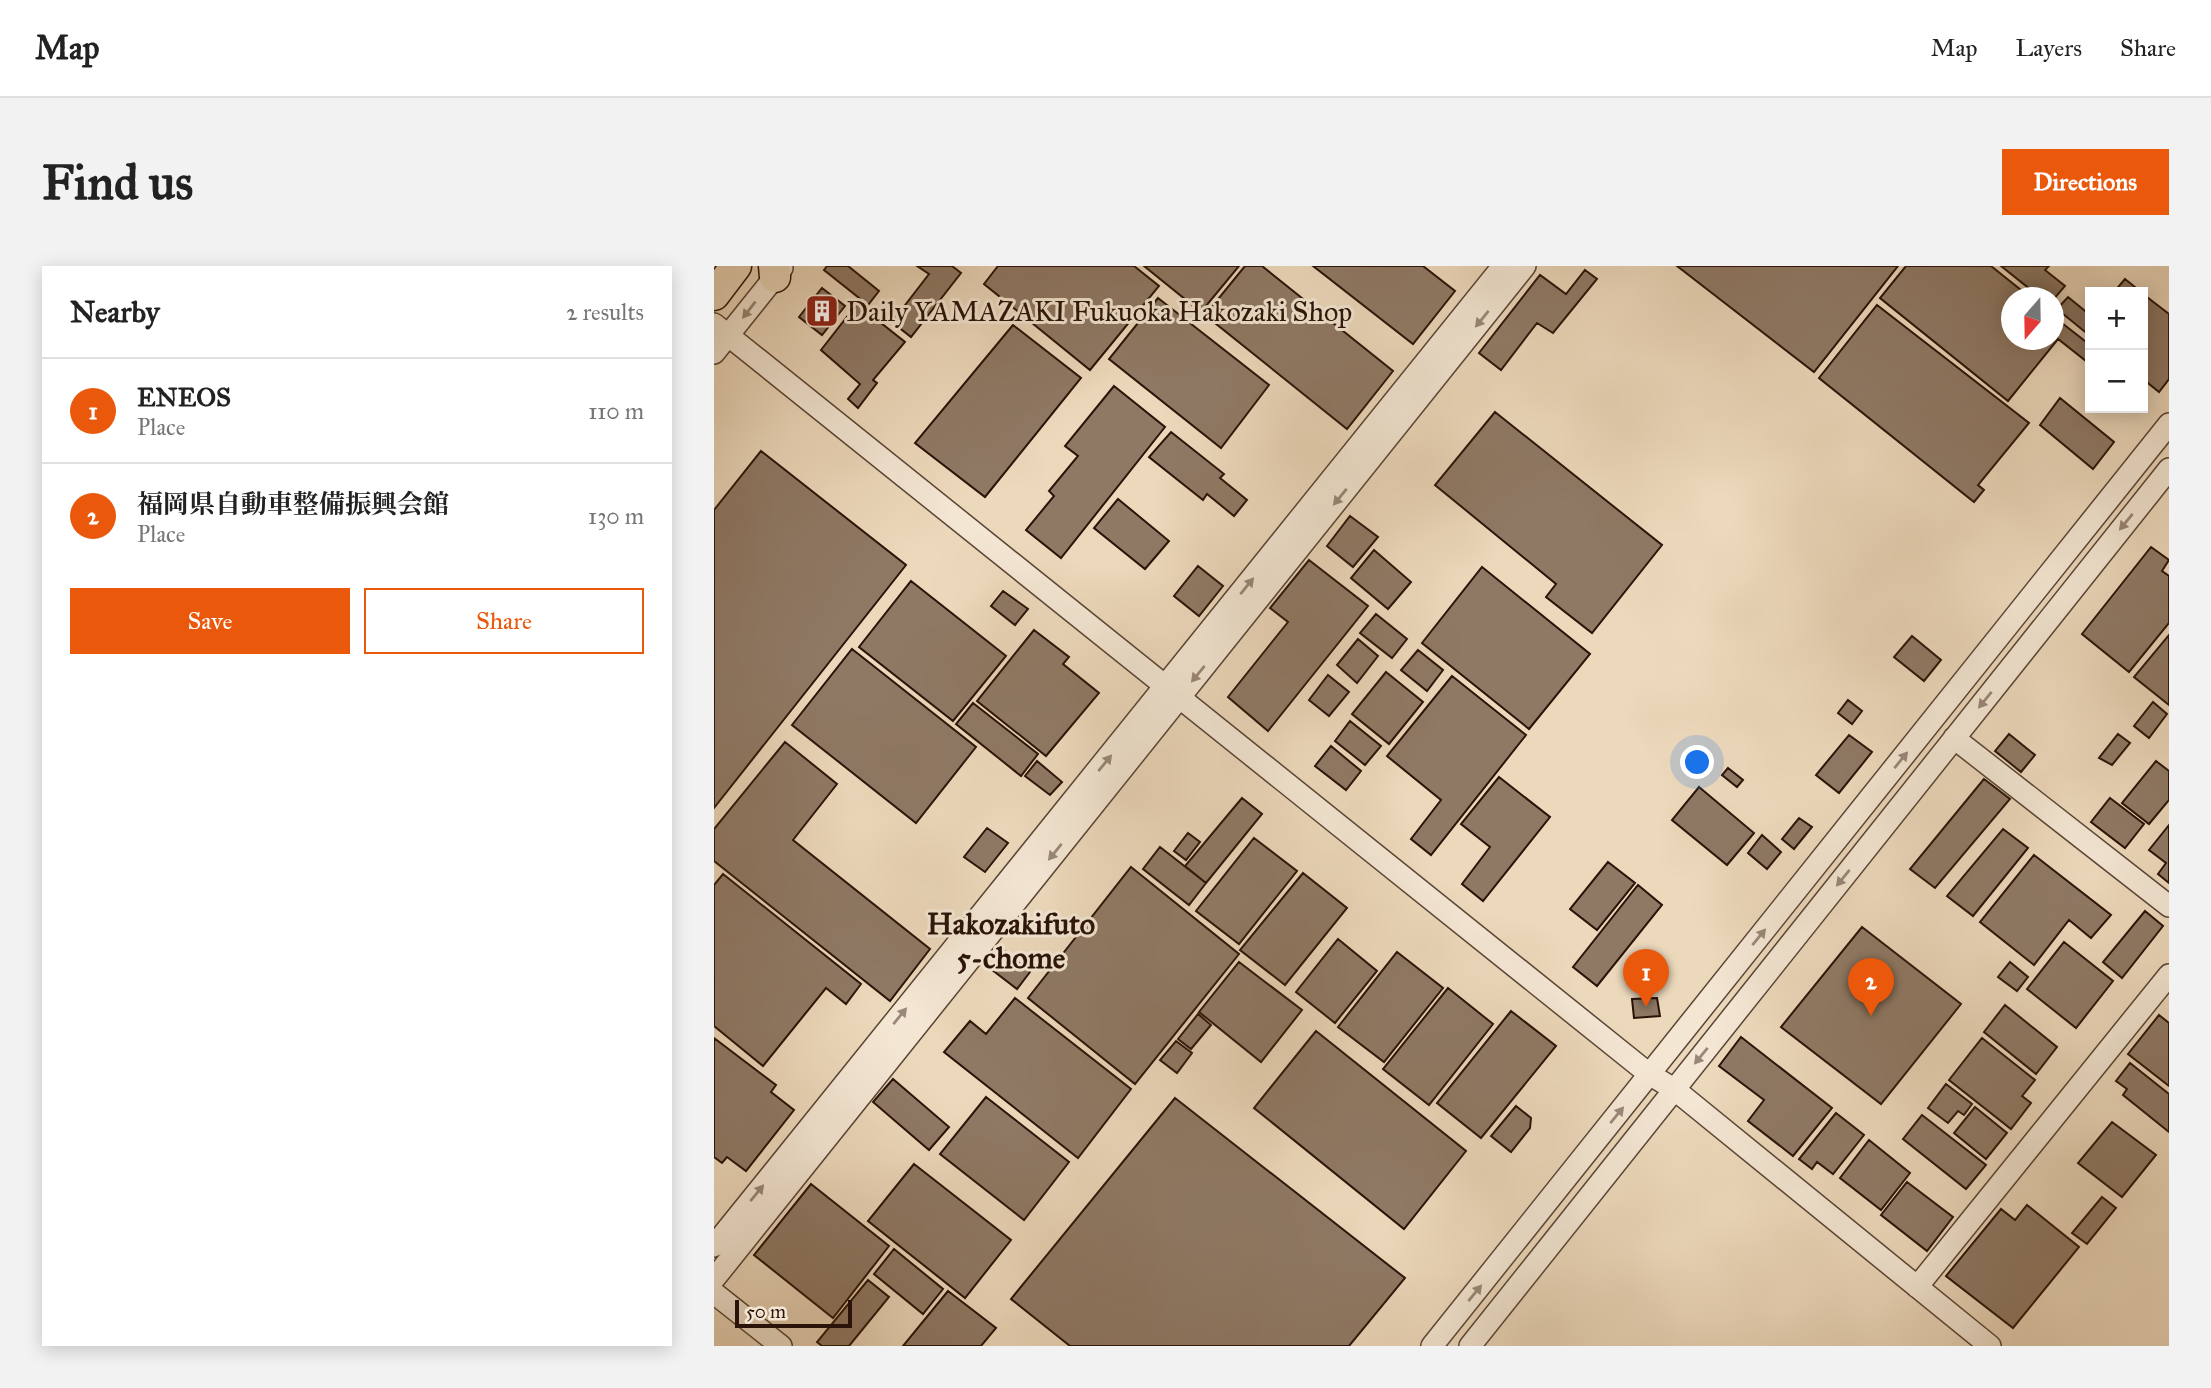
<!DOCTYPE html>
<meta charset="utf-8">
<style>
body{margin:0;font-family:"IM FELL Great Primer","Noto Serif JP",serif;background:#f2f2f2;color:#222}
.controls{position:absolute;right:21px;top:21px;display:grid;overflow:hidden;border-radius:0px;box-shadow:0 4px 18px #0003}
.controls button{width:63px;height:63px;display:grid;place-items:center;padding:0;border:0;border-bottom:2px solid #e0e0e0;background:#fff;color:#222;font:35px sans-serif}
.compass{position:absolute;left:1287px;top:21px;width:63px;height:63px;border-radius:50%;background:#fff;box-shadow:0 4px 18px #0003;rotate:200deg}
.scale{position:absolute;left:21px;bottom:18px;width:117px;box-sizing:border-box;padding-left:7px;border:4px solid #2a1308;border-top:0;font-size:19px;line-height:24px;white-space:nowrap;color:#2a1308;-webkit-text-stroke:5px #f3e6d3;paint-order:stroke}
.you{position:absolute;left:984px;top:497px;width:24px;height:24px;margin:-18px;border:5px solid #fff;border-radius:50%;background:#1a73e8;box-shadow:0 0 0 10px #1a73e833}
.badge{display:grid;place-items:center;width:46px;height:46px;border-radius:50%;background:#ea580c;color:#fff;font-size:23px;font-weight:700}
.pin{position:absolute;translate:-50% -58px;filter:drop-shadow(0 2px 4px #0008)}
.pin::after{content:'';position:absolute;top:37px;width:24px;height:21px;background:inherit;clip-path:polygon(0 0,100% 0,50% 100%)}
.list{margin:0;padding:0;list-style:none}
h2{display:flex;justify-content:space-between;align-items:center;height:91px;margin:0;padding:0 28px;font-size:30px}
h2 small{font-size:23px;font-weight:400;color:#767676}
.list li{display:grid;grid-template-columns:46px 1fr auto;gap:21px;align-items:center;box-sizing:border-box;height:105px;padding:0 28px;border-top:2px solid #e0e0e0}
.list b{display:block;font-size:26px;white-space:nowrap}
.list p{margin:0;font-size:23px;white-space:nowrap;color:#767676}
.list em{font-size:23px;font-style:normal;color:#767676}
.actions{display:flex;gap:14px;padding:21px 28px}
.actions a{flex:1;padding:16px 0;border:2px solid #ea580c;border-radius:0px;text-align:center;font-size:24px;color:#ea580c}
.actions .main{background:#ea580c;color:#fff}
.map{position:relative;flex:none;width:1455px;height:1080px;overflow:hidden;border-radius:0px}
header{display:flex;align-items:center;gap:42px;box-sizing:border-box;height:98px;padding:0 35px;background:#fff;border-bottom:2px solid #e0e0e0}
header strong{font-size:33px}
nav{display:flex;gap:38px;margin-inline-start:auto;font-size:24px}
.intro{display:flex;align-items:center;justify-content:space-between;box-sizing:border-box;height:168px;padding:0 42px}
h1{margin:0;font-size:49px}
.button{padding:18px 32px;border-radius:0px;background:#ea580c;color:#fff;font-size:24px;font-weight:700}
main{display:flex;gap:42px;padding:0 42px}
aside{flex:1;background:#fff;border-radius:0px;box-shadow:0 4px 18px #0003}
.map>svg:first-child{display:block}
.building{fill:#8f7965;stroke:#2a1308;stroke-width:2}
.lines{fill:none;stroke-linecap:round;stroke-linejoin:round}
.minor-casing{stroke:#5a4435;stroke-width:24}
.highway-casing{stroke:#2a1308;stroke-width:33}
.minor{stroke:#f3e6d3;stroke-width:21}
.highway{stroke:#ecd8bb;stroke-width:30}
.oneway{fill:#998778}
.labels{text-anchor:middle;stroke-width:6;stroke-linejoin:round;paint-order:stroke}
.poi-label{font-size:28px;fill:#2a1308;stroke:#f3e6d3;text-anchor:start}
.neighbourhood-label{font-size:30px;font-weight:bold;fill:#2a1308;stroke:#f3e6d3}
</style>
<header>
<strong>Map</strong>
<nav><a>Map</a><a>Layers</a><a>Share</a></nav>
</header>
<div class="intro"><h1>Find us</h1><a class="button">Directions</a></div>
<main>
<aside>
<h2>Nearby<small>2 results</small></h2>
<ul class="list">
<li><span class="badge">1</span><div><b>ENEOS</b><p>Place</p></div><em>110 m</em></li>
<li><span class="badge">2</span><div><b>福岡県自動車整備振興会館</b><p>Place</p></div><em>130 m</em></li>
</ul>
<div class="actions"><a class="main">Save</a><a>Share</a></div>
</aside>
<div class="map">
<svg width="1455" height="1080" viewBox="0 0 1455 1080">
<rect width="100%" height="100%" fill="#ecd8bb"/>
<filter id="stains"><feTurbulence type="fractalNoise" baseFrequency=".00286" numOctaves="4"/><feColorMatrix values="0 0 0 0 .2 0 0 0 0 .09 0 0 0 0 .02 0 0 0 .5 -.17"/></filter>
<radialGradient id="worn" r=".72"><stop offset=".6" stop-color="#630" stop-opacity="0"/><stop offset="1" stop-color="#630" stop-opacity=".3"/></radialGradient>
<path class="building" d="M113,0h21l31,25 -11,14 -44,-35z
M203,0h35l9,7 -50,64 -19,-15 37,-48z
M284,0h136l25,20 -69,84 -106,-86z
M430,0h95l-38,46z
M531,0h17l131,105 -46,58 -142,-114z
M599,0h110l32,25 -42,53z
M963,0h221l-84,106z
M1192,0h85l40,32h-20v42h42v-24l37,29v11l-4,5 -28,-22 -50,62 -128,-103z
M1287,0h48l-4,4 20,16 -12,14 -12,-2z
M871,4l12,9 -44,54 -16,-10 -36,47 -22,-17 61,-78 26,19z
M1411,13l16,13h-27z
M108,22l23,18 -23,29 -23,-18z
M1429,28l26,20v65l-10,13 -16,-13z
M1354,31l22,18v21l-33,-27z
M444,32l111,87 -48,63 -112,-89z
M143,38l48,38 -32,38 4,3 -19,25 -10,-9 12,-15 -39,-34z
M1163,39l152,118 -51,62 6,5 -10,12 -155,-124z
M299,59l68,53 -96,119 -70,-54z
M400,120l51,41 -104,131 -35,-28 28,-34 -5,-5 29,-35 -13,-10z
M1346,132l54,44 -21,27 -53,-44z
M781,146l167,133 -70,88 -46,-36 10,-13 -121,-99z
M457,166l53,42 -4,4 27,22 -13,16 -27,-22 -4,6 -54,-43z
M47,185l145,114 -192,243v-298z
M404,233l51,42 -24,28 -51,-41z
M636,250l28,21 -25,30 -26,-21z
M1437,281l18,13 -7,11 7,5v47l-40,49 -47,-38z
M660,284l37,32 -23,27 -37,-31z
M595,294l59,46 -100,125 -40,-34 60,-75 -18,-14z
M484,300l25,20 -24,30 -25,-20z
M768,301l108,87 -61,75 -107,-86z
M197,315l95,75 -53,65 -94,-74z
M289,325l25,18 -13,16 -24,-19z
M662,348l31,25 -15,19 -32,-25z
M320,364l35,27 -6,7 36,29 -53,63 -69,-55z
M1455,369v70l-35,-28z
M1198,370l29,24 -17,21 -30,-24z
M644,373l20,17 -21,27 -20,-18z
M138,383l124,98 -60,76 -124,-98z
M704,384l25,20 -16,21 -26,-21z
M672,406l37,30 -34,42 -37,-30z
M614,409l21,17 -20,24 -20,-16z
M738,410l74,59 -95,120 -20,-16 30,-39 -54,-44z
M1134,434l14,11 -10,13 -14,-11z
M1439,436l14,12 -18,24 -15,-12z
M259,437l65,51 -17,22 -65,-52z
M636,455l31,25 -16,19 -30,-24z
M1295,468l26,21 -14,17 -26,-21z
M1404,468l12,9 -18,22 -13,-7z
M1135,469l23,17 -33,41 -23,-18z
M71,476l52,42 -44,56 137,109 -40,52 -176,-140v-32z
M617,480l30,25 -15,19 -31,-24z
M323,495l25,21 -12,13 -25,-19z
M1442,495l13,10v29l-20,24 -27,-21z
M1014,502l15,12 -6,7 -15,-12z
M785,511l51,40 -67,84 -21,-17 28,-37 -29,-23z
M1270,513l26,20 -75,89 -25,-19z
M985,521l55,46 -27,32 -55,-45z
M528,532l20,16 -56,69 -21,-17z
M1396,532l34,26 -19,24 -34,-26z
M1085,552l13,9 -18,22 -12,-10z
M1455,559v58l-11,-9 8,-11 -17,-13z
M273,562l21,15 -23,29 -21,-15z
M1289,563l25,19 -55,68 -26,-20z
M474,567l12,9 -14,18 -12,-9z
M1048,569l19,17 -14,17 -19,-16z
M540,572l43,33 -58,73 -43,-33z
M446,581l46,36 -17,22 -46,-36z
M1320,589l77,60 -20,23 -22,-18 -35,45 -54,-43z
M894,596l27,21 -38,47 -27,-21z
M417,601l108,87 -104,130 -107,-86z
M589,607l44,35 -62,77 -45,-35z
M9,608l138,110 -15,20 -20,-16 -63,78 -49,-40v-141z
M924,619l24,20 -65,81 -24,-19z
M1431,645l18,15 -41,52 -19,-16z
M1148,661l99,77 -80,100 -100,-77z
M624,673l39,32 -42,52 -39,-31z
M1350,676l49,39 -37,47 -49,-39z
M291,685l25,21 -13,17 -26,-20z
M683,686l46,36 -59,74 -46,-35z
M525,696l63,48 -41,52 -62,-50z
M1296,696l18,15 -11,14 -19,-14z
M734,722l45,36 -64,81 -46,-36z
M301,732l116,91 -53,69 -134,-106 26,-31 16,13z
M943,732l3,18 -26,2 -2,-19z
M1291,739l52,42 -21,27 -52,-42z
M797,745l45,35 -75,92 -44,-35z
M484,748l13,11 -20,24 -13,-10z
M1445,749l10,8v63l-41,-32z
M602,765l150,120 -62,78 -150,-121z
M1027,771l91,71 -39,48 -45,-35 16,-21 -45,-34z
M0,772l62,47 -5,7 23,18 -48,61 -19,-14 -5,6 -8,-6z
M1268,772l53,42 -13,16 9,7 -20,26 -62,-49z
M462,775l16,12 -15,20 -17,-13z
M1416,797l39,31v38l-46,-37 4,-6 -11,-8z
M179,813l56,48 -20,23 -56,-48z
M1232,818l26,20 -8,11 -6,-4 -10,12 -20,-15z
M272,831l83,65 -45,58 -84,-66z
M461,832l230,180 -56,68h-279l-59,-47z
M802,840l15,12 -1,10 -19,24 -20,-16z
M1261,841l32,26 -21,26 -32,-26z
M1122,847l28,22 -31,39 -16,-12 -5,7 -13,-10z
M1208,849l64,50 -20,24 -63,-50z
M1398,856l44,33 -34,42 -44,-34z
M1155,874l41,33 -29,37 -41,-32z
M200,898l97,76 -46,58 -97,-77z
M1193,916l46,35 -26,34 -46,-36z
M97,918l78,62 -56,72 -79,-63z
M1388,931l14,11 -29,36 -15,-11z
M1313,939l52,42 -66,81 -67,-52 55,-67 14,11z
M180,983l49,40 -20,25 -49,-40z
M154,1014l21,17 -40,49h-27l-5,-4z
M234,1025l48,37 -15,18h-78z"/>
<g class="lines">
<defs>
<path id="minor" d="M0,58l935,750 25,15 316,257
M0,87l68,-85
M1240,472l215,168
M0,980l789,-980
M0,1013l811,-1013
M1203,1021l252,-312
M0,1027l67,53
M718,1080l737,-922
M756,1080l699,-877"/>
<path id="highway" d="M60,0l1,11
M0,29l22,-29"/>
</defs>
<use href="#minor" class="minor-casing"/>
<use href="#highway" class="highway-casing"/>
<use href="#minor" class="minor"/>
<use href="#highway" class="highway"/>
</g>
<defs><path id="oneway-solid" d="M-6-.8H1V-3.2L6.5 0L1 3.2V.8H-6Z" transform="scale(1.75)"/></defs>
<g class="oneway">
<use href="#oneway-solid" transform="translate(35 44) rotate(128)"/>
<use href="#oneway-solid" transform="translate(768 53) rotate(129)"/>
<use href="#oneway-solid" transform="translate(626 231) rotate(129)"/>
<use href="#oneway-solid" transform="translate(1412 256) rotate(129)"/>
<use href="#oneway-solid" transform="translate(533 320) rotate(-51)"/>
<use href="#oneway-solid" transform="translate(484 408) rotate(129)"/>
<use href="#oneway-solid" transform="translate(1271 434) rotate(129)"/>
<use href="#oneway-solid" transform="translate(1187 494) rotate(-51)"/>
<use href="#oneway-solid" transform="translate(391 497) rotate(-51)"/>
<use href="#oneway-solid" transform="translate(341 586) rotate(129)"/>
<use href="#oneway-solid" transform="translate(1129 612) rotate(129)"/>
<use href="#oneway-solid" transform="translate(1045 671) rotate(-51)"/>
<use href="#oneway-solid" transform="translate(186 750) rotate(-51)"/>
<use href="#oneway-solid" transform="translate(987 790) rotate(129)"/>
<use href="#oneway-solid" transform="translate(903 849) rotate(-51)"/>
<use href="#oneway-solid" transform="translate(43 927) rotate(-51)"/>
<use href="#oneway-solid" transform="translate(761 1027) rotate(-51)"/>
</g>
<defs>
<symbol id="building-square" viewBox="-11 -11 22 22"><rect x="-9" y="-9" width="18" height="18" rx="4" fill="#8f2418" stroke="#f3e6d3"/><path d="M-4-6H4V6H1V3H-1V6H-4ZM-2.5-4.3h1.7v1.8h-1.7ZM.8-4.3h1.7v1.8H.8ZM-2.5-1h1.7V.8h-1.7ZM.8-1h1.7V.8H.8Z" fill="#fff"/></symbol>
</defs>
<g fill-rule="evenodd">
<use href="#building-square" x="89" y="26" width="38" height="38"/>
</g>
<g class="labels">
<g class="poi-label">
<text x="132" y="55">Daily YAMAZAKI Fukuoka Hakozaki Shop</text>
</g>
<g class="neighbourhood-label">
<text x="297" y="668">Hakozakifuto<tspan x="297" dy="34">5-chome</tspan></text>
</g>
</g>
<rect width="100%" height="100%" filter="url(#stains)"/>
<rect width="100%" height="100%" fill="url(#worn)"/>
</svg>
<div class="controls">
<button>+</button>
<button>−</button>
</div>
<svg class="compass" viewBox="-18 -18 36 36"><path d="M0-13l5 13h-10z" fill="#e53935"/><path d="M0 13l5-13h-10z" fill="#767676"/></svg>
<div class="scale">50 m</div>
<div class="you"></div>
<div class="pin badge" style="left:932px;top:741px">1</div>
<div class="pin badge" style="left:1157px;top:750px">2</div>
</div>
</main>
